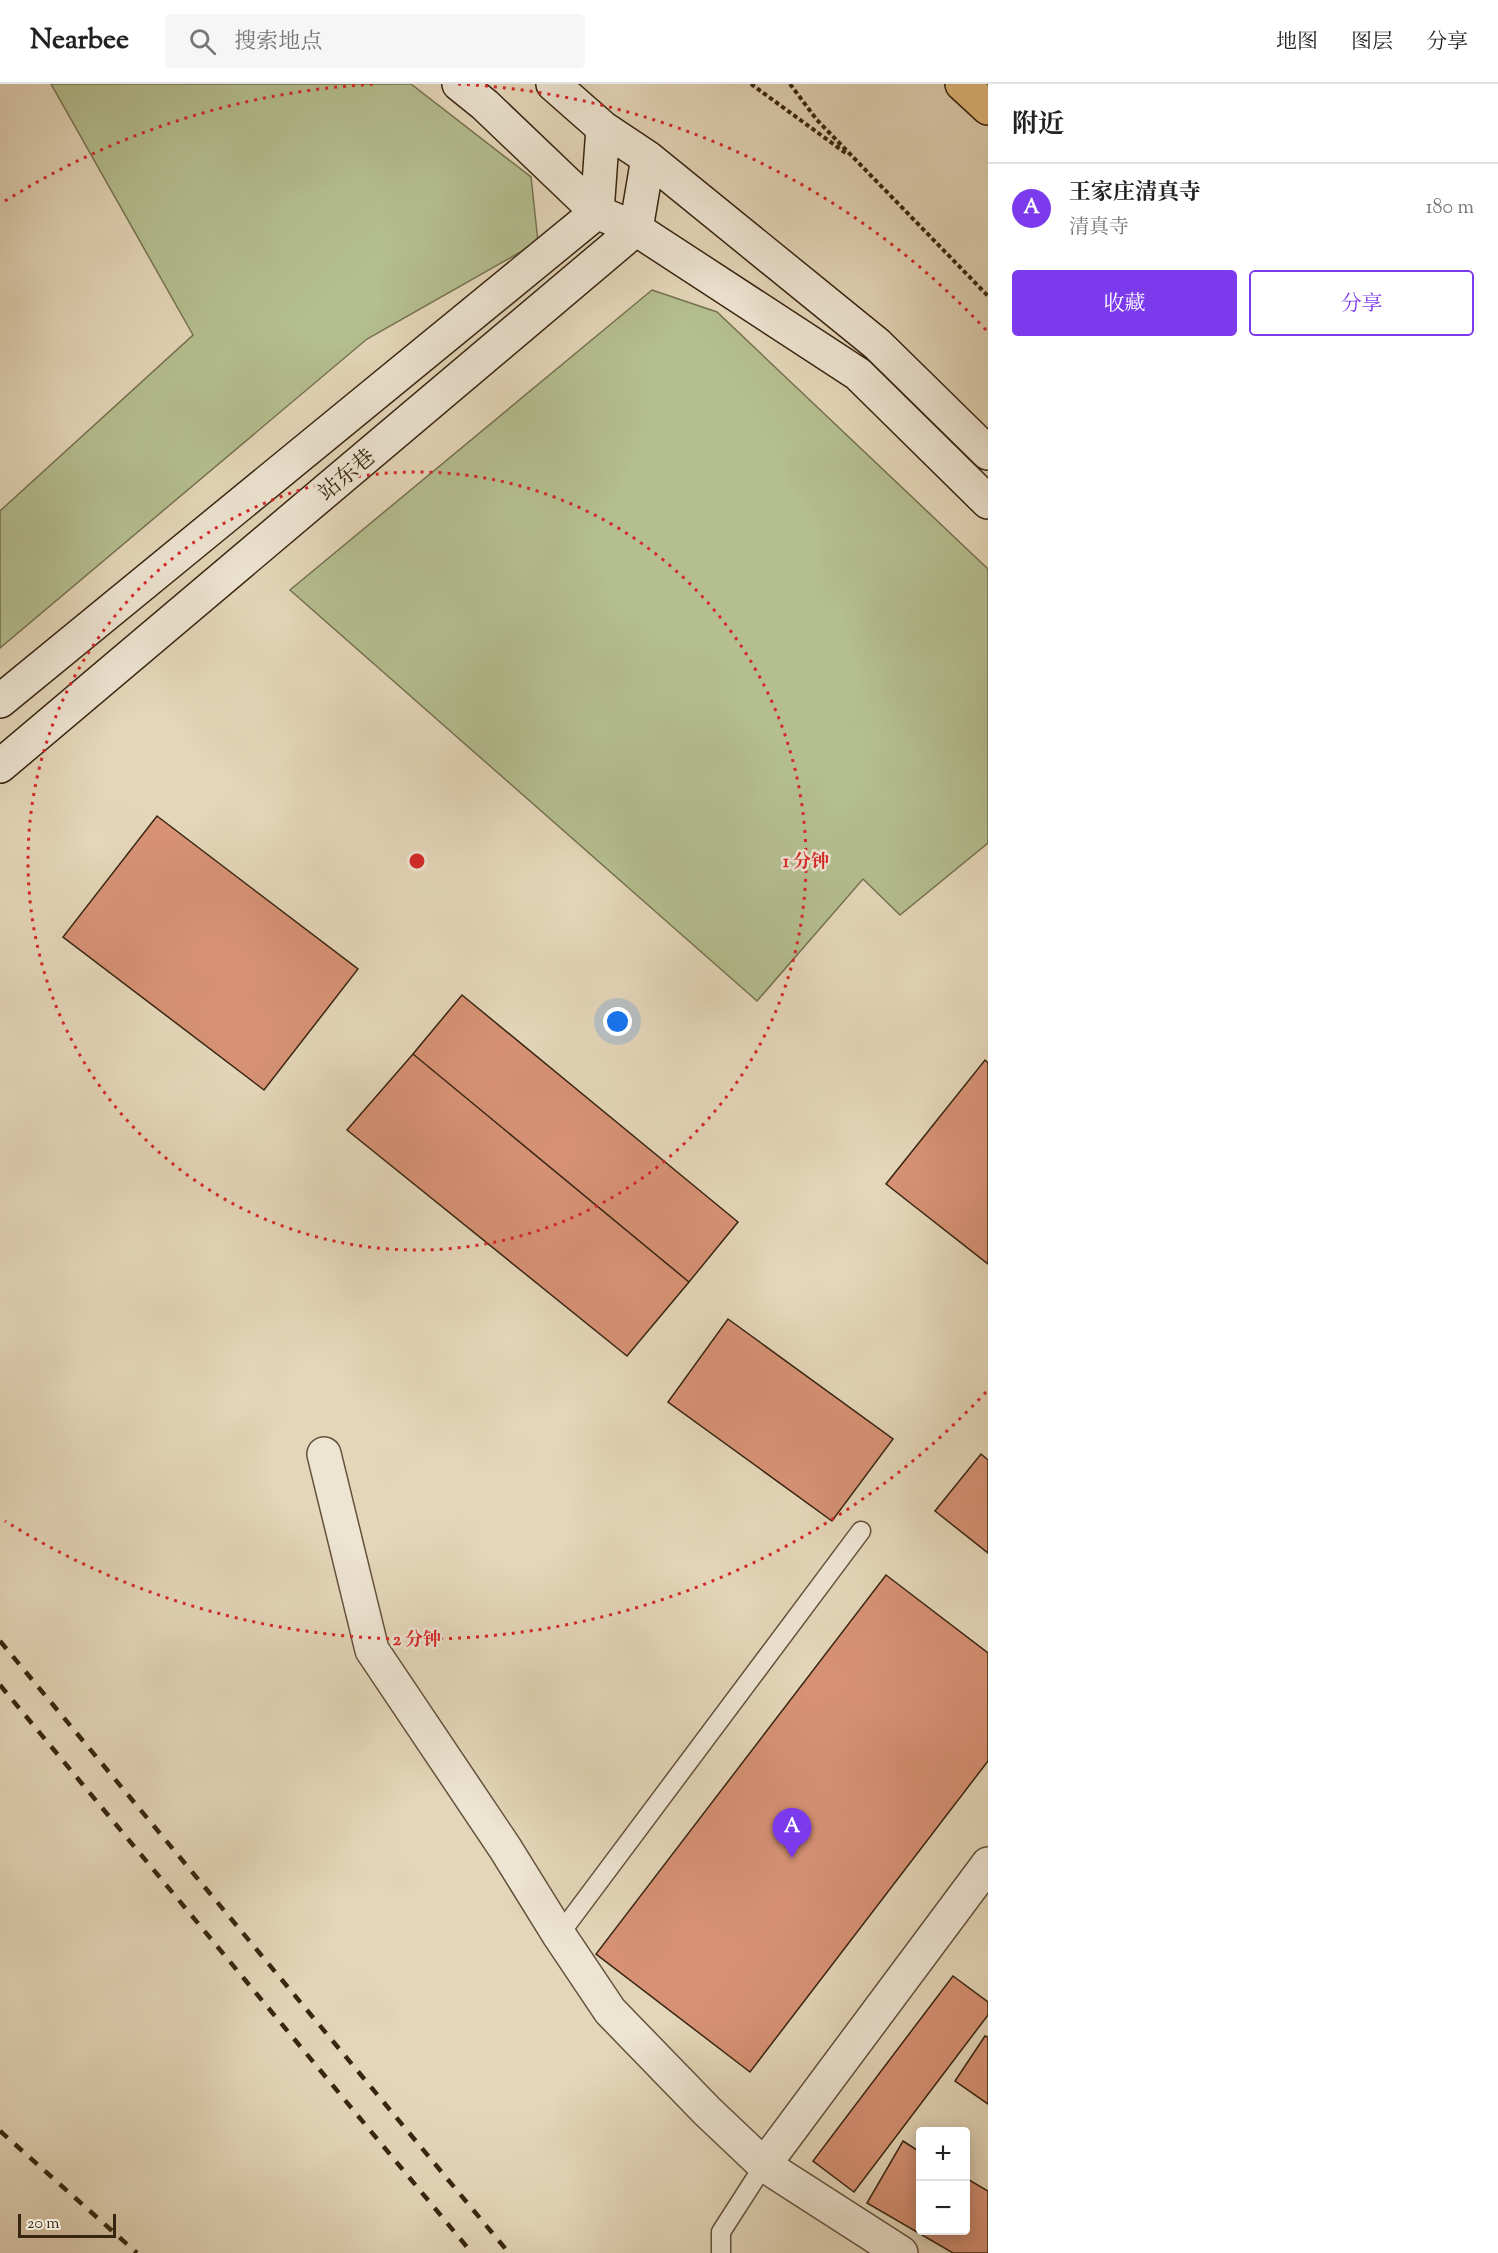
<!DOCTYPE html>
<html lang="zh">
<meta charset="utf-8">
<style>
body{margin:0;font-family:"Sorts Mill Goudy","Noto Serif SC",serif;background:#f6f6f6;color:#222}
.controls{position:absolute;right:18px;bottom:18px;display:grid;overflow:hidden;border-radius:6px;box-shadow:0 3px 15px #0003}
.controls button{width:54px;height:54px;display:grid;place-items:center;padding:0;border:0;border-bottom:2px solid #e0e0e0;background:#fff;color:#222;font:30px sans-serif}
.scale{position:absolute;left:18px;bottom:15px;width:98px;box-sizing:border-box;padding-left:6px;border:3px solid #382511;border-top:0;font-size:16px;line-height:21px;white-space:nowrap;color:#382511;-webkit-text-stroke:4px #ede4d2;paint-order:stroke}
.you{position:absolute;left:618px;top:938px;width:21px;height:21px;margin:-15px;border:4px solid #fff;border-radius:50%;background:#1a73e8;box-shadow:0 0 0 9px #1a73e833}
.badge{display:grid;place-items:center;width:39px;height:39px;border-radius:50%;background:#7c3aed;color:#fff;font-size:20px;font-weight:700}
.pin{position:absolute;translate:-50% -50px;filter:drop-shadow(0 2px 3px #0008)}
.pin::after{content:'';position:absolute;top:32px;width:21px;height:18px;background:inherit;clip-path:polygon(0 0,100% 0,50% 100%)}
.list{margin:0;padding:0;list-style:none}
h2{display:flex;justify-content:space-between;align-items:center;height:78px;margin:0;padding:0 24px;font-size:26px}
h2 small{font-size:20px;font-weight:400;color:#767676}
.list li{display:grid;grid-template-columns:39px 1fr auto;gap:18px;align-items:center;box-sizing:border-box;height:90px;padding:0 24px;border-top:2px solid #e0e0e0}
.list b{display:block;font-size:22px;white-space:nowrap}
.list p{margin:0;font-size:20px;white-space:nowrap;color:#767676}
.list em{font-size:20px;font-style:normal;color:#767676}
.actions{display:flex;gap:12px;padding:18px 24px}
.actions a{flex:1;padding:14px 0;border:2px solid #7c3aed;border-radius:6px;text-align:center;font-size:21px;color:#7c3aed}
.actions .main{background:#7c3aed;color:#fff}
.icon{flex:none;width:33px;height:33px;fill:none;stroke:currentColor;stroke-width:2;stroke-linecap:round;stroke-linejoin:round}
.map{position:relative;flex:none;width:988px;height:2169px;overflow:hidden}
header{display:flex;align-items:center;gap:36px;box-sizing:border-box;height:84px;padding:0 30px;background:#fff;border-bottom:2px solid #e0e0e0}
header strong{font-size:28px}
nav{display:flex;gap:33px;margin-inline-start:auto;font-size:21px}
.search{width:420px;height:54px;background:#f6f6f6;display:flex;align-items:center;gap:15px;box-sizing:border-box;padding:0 21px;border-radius:6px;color:#767676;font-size:22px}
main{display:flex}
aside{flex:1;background:#fff}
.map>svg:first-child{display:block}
.green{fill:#b4be8f;stroke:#767250;stroke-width:1.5}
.building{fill:#d79275;stroke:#382511;stroke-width:1.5}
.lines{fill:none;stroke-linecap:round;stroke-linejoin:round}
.service-casing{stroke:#63513b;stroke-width:21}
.minor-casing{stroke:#63513b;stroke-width:36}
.secondary-casing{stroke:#382511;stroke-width:36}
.motorway-casing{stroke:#382511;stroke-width:36}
.path{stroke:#382511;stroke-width:4;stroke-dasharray:4.5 3;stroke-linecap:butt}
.service{stroke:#ede4d2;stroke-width:18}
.minor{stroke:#ede4d2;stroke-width:33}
.secondary{stroke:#ede4d2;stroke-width:33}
.motorway{stroke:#e2bb7c;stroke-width:33}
.rail{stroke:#382511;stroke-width:4.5;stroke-dasharray:10 10;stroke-linecap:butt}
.ring{fill:none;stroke:#d62828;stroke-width:3;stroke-dasharray:3 6}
.labels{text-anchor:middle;stroke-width:5;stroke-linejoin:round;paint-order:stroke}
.street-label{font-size:22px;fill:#382511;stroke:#ede4d2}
.centre{fill:#d62828;stroke:#ede4d2;stroke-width:3}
.ring-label{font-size:18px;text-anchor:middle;font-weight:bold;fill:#d62828;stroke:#ede4d2;stroke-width:5;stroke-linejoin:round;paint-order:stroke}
</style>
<header>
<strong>Nearbee</strong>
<div class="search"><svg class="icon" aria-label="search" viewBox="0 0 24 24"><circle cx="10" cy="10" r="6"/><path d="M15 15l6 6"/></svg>搜索地点</div>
<nav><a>地图</a><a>图层</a><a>分享</a></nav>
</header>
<main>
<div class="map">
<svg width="988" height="2169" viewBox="0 0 988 2169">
<rect width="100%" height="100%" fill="#e4d6b9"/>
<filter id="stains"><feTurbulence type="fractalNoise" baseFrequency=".00333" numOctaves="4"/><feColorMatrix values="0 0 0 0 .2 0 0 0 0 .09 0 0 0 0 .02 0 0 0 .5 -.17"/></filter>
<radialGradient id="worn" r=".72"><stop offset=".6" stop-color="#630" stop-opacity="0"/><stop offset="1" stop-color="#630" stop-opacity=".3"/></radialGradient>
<path class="green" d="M51,0h360l120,93 7,65 -171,97 -367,309v-137l193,-176z
M652,206l65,22 271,257v274l-88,72 -37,-36 -106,122 -467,-411z"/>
<path class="building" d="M157,732l201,153 -94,121 -201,-153z
M462,911l276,227 -49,60 -276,-228z
M413,970l276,228 -62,74 -280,-226z
M985,976l3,3v201l-102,-80z
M728,1235l165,120 -61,82 -164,-119z
M981,1370l7,6v93l-53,-42z
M886,1491l102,78v108l-238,311 -154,-118z
M953,1892l35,26v13l-134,177 -41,-31z
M985,1952l3,1v67l-33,-23z
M903,2057l17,11v78h46v-52l22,13v62h-35l-86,-50z"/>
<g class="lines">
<defs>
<path id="service" d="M559,1851l302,-404
M721,2169v-21l43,-67"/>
<path id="minor" d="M324,1370l48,196 133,198 54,87 51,76 97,100 57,54 137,88
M764,2081l224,-301"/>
<path id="secondary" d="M459,0l26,21 112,107 39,17 222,145 130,128
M553,0l50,44 45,30 229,186 111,109
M0,617l597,-489 6,-84
M0,682l636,-537 12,-71"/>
<path id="motorway" d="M962,0l26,24"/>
</defs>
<use href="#service" class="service-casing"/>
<use href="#minor" class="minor-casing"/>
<use href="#secondary" class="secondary-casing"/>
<use href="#motorway" class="motorway-casing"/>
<path class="path" d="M751,0l96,70
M790,0l27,36 171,176"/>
<use href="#service" class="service"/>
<use href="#minor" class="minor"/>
<use href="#secondary" class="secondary"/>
<use href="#motorway" class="motorway"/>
<path class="rail" d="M0,1557l509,612
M0,1601l472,568
M0,2047l137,122"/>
</g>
<g class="ring">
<circle cx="417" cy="777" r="389"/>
<path d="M986 1308A778 778 0 0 1 5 1437M5 117A778 778 0 0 1 376 0M458 0A778 778 0 0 1 986 246"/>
</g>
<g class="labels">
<g class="street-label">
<text transform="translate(346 390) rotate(-40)" y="8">站东巷</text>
</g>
</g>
<circle cx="417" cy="777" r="9" class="centre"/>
<g class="ring-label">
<text x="806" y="783">1 分钟</text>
<text x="417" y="1561">2 分钟</text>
</g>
<rect width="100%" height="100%" filter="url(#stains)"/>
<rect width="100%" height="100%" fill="url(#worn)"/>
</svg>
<div class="controls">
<button>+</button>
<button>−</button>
</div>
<div class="scale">20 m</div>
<div class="you"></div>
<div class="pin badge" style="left:792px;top:1774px">A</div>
</div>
<aside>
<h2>附近<small></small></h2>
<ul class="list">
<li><span class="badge">A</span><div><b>王家庄清真寺</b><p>清真寺</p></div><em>180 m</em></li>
</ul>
<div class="actions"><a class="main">收藏</a><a>分享</a></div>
</aside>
</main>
